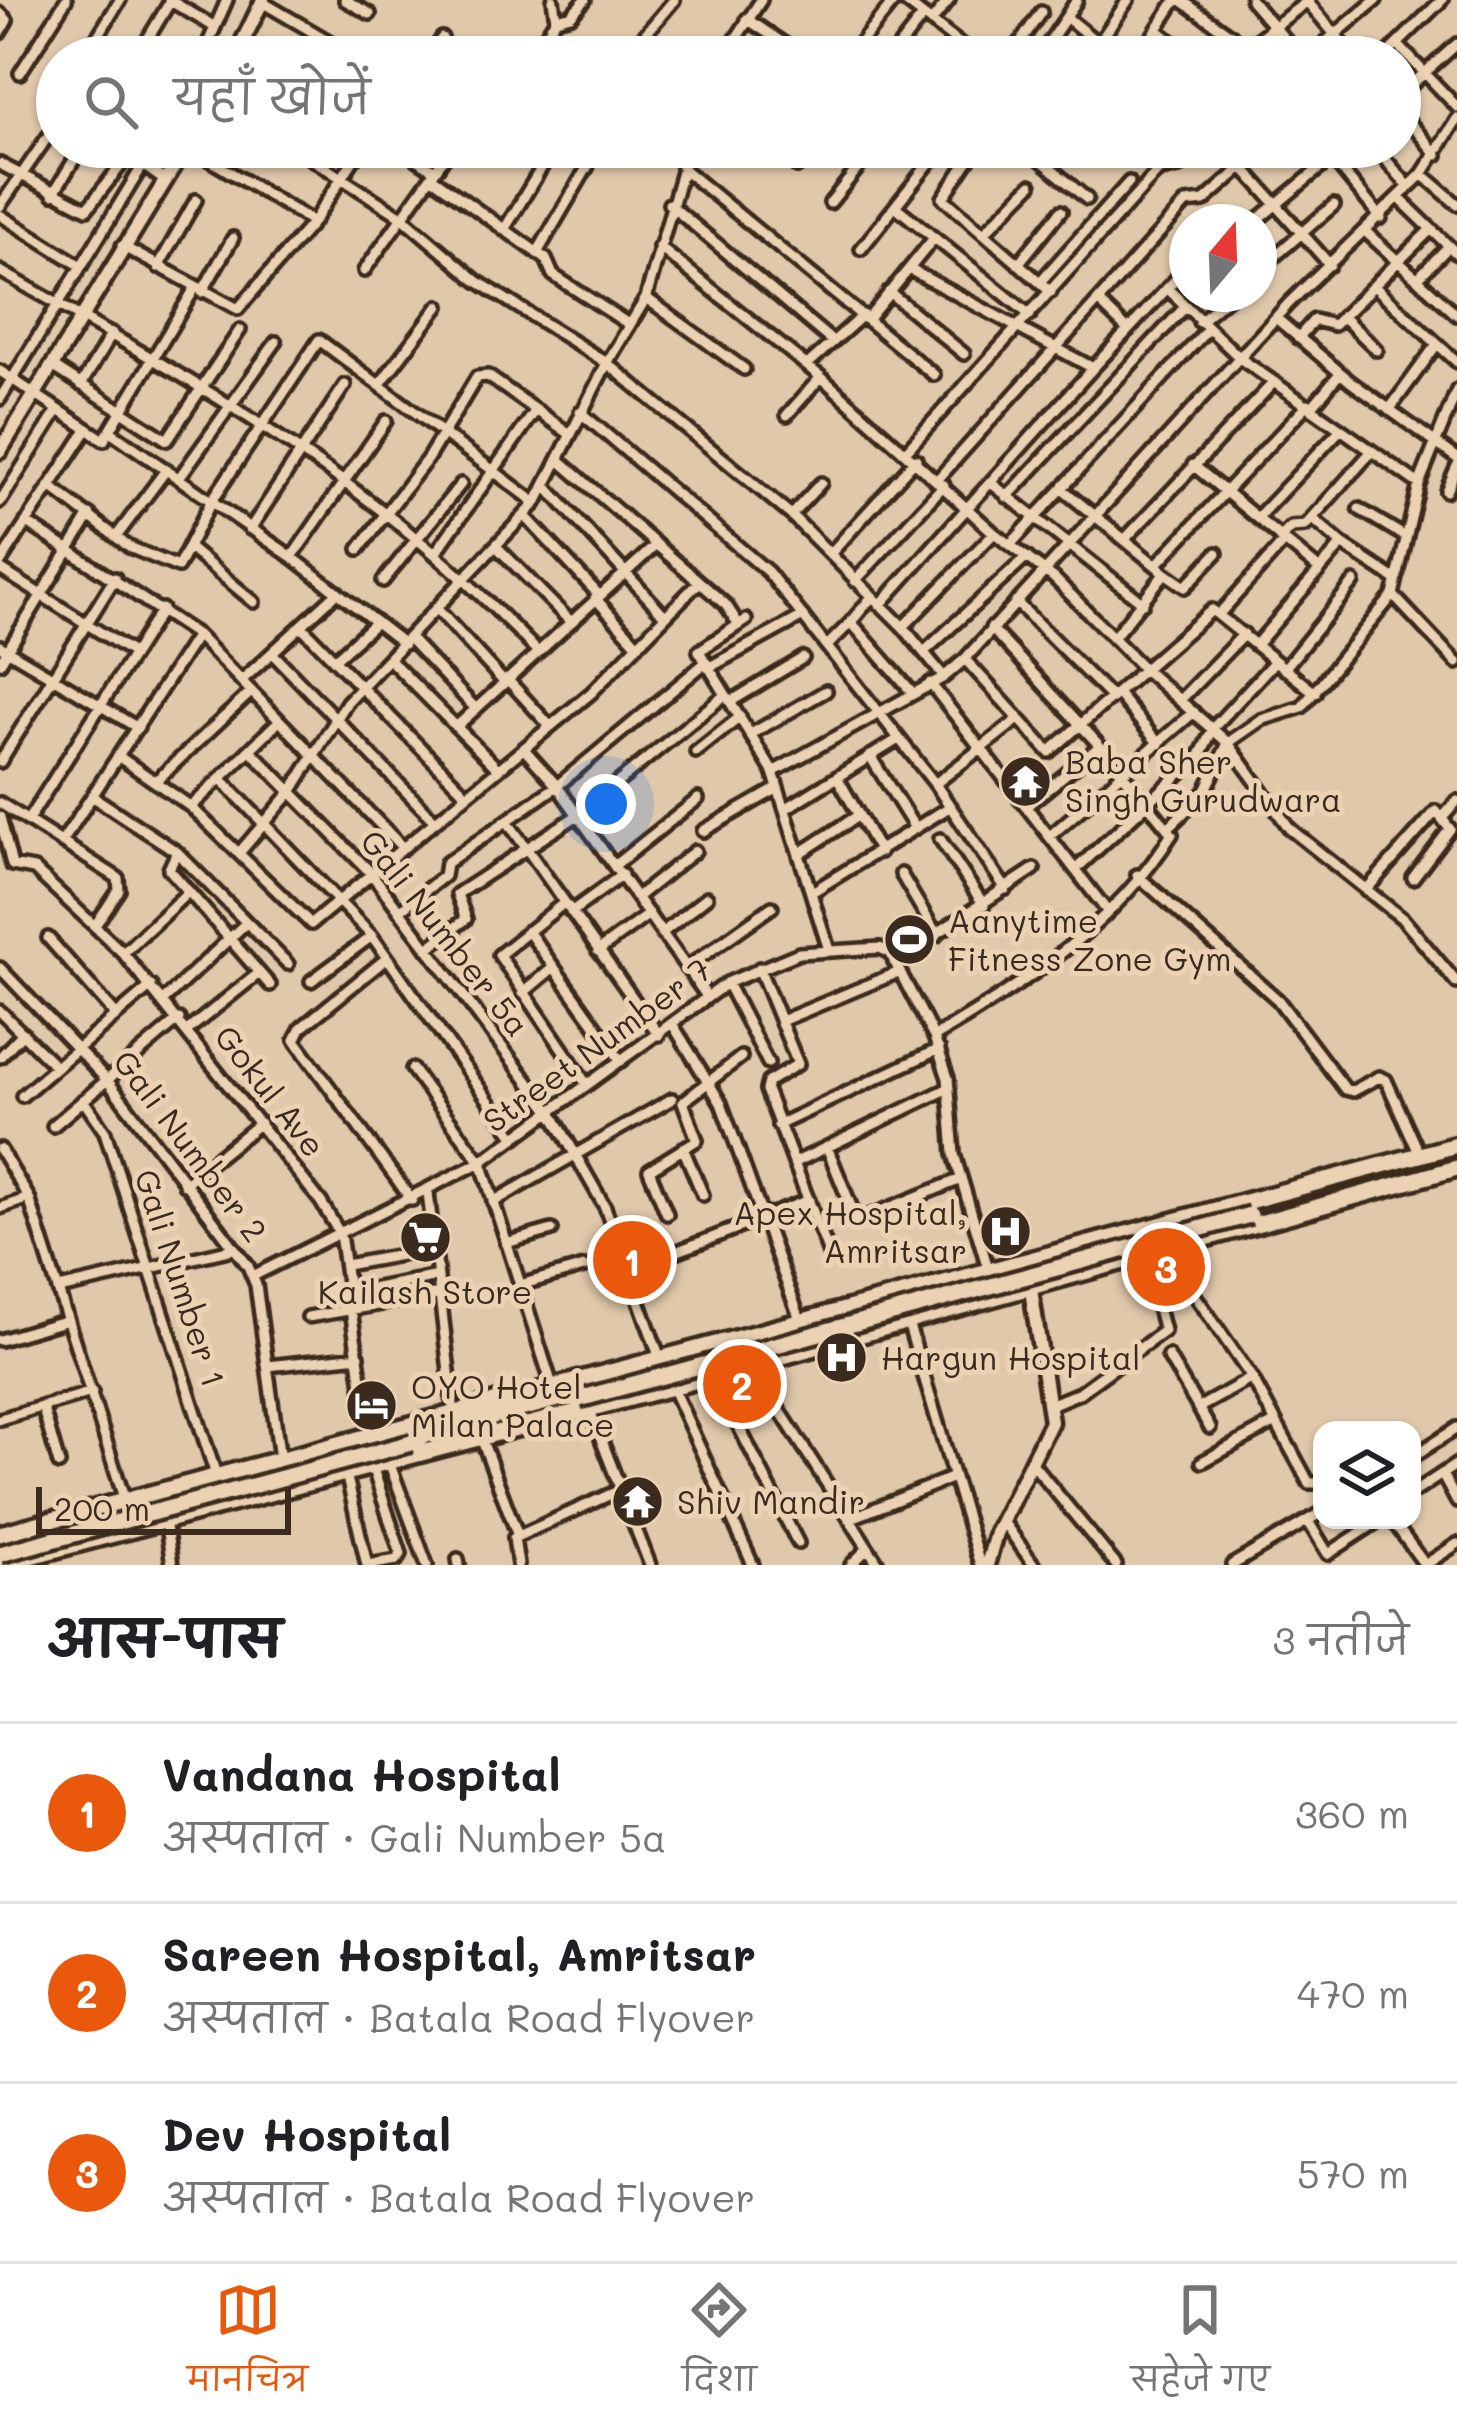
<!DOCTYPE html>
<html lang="hi">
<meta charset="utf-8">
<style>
body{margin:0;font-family:Mali,"Playpen Sans Deva",sans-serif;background:#f6f6f6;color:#202124}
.controls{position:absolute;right:36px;bottom:36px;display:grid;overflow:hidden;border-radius:24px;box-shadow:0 3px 9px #0004}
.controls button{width:108px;height:108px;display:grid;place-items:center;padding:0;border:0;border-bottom:3px solid #e0e0e0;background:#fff;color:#202124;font:60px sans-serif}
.compass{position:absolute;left:1169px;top:204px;width:108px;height:108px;border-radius:50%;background:#fff;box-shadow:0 3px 9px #0004;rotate:19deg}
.scale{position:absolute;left:36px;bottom:30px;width:255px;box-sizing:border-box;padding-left:12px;border:6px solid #3b2a1e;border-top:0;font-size:33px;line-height:42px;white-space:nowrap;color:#3b2a1e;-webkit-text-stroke:9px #ead2b3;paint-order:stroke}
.you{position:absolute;left:606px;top:804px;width:42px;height:42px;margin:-30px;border:9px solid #fff;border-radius:50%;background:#1a73e8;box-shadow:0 0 0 18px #1a73e833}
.badge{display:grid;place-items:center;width:78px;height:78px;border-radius:50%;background:#ea580c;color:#fff;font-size:39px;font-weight:700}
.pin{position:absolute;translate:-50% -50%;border:6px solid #fff;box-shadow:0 3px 12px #0006}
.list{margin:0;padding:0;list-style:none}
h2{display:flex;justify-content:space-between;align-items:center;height:156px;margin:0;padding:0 48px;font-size:51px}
h2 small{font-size:39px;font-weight:400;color:#757577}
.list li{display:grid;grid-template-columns:78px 1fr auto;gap:36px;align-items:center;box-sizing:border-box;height:180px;padding:0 48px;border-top:3px solid #e0e0e0}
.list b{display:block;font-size:45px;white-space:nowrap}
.list p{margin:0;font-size:39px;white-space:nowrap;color:#757577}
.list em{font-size:39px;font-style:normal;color:#757577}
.icon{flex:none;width:66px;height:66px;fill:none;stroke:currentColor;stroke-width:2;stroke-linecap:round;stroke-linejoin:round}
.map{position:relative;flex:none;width:1457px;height:1565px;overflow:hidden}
.search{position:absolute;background:#fff;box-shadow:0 3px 9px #0004;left:36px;right:36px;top:36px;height:132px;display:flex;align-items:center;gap:30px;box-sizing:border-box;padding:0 42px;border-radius:66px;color:#757577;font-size:45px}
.sheet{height:696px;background:#fff}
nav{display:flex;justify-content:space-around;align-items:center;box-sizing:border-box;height:168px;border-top:3px solid #e0e0e0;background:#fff;font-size:33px;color:#757577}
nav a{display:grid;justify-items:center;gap:6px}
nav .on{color:#ea580c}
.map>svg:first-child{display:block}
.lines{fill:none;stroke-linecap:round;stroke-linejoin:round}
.minor-casing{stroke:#3b2a1e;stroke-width:18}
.tertiary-casing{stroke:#3b2a1e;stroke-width:21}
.primary-casing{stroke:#3b2a1e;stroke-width:24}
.minor{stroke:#ead2b3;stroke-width:9}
.tertiary{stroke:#ead2b3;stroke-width:12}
.primary{stroke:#ead2b3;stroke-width:15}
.primary-bridge-casing{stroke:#3b2a1e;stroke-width:24;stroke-linecap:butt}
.primary-bridge{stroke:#ead2b3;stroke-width:15}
.labels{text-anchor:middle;stroke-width:10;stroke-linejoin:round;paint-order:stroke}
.poi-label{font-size:33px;fill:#3b2a1e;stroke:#ead2b3;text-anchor:start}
.street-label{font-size:33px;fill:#3b2a1e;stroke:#ead2b3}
</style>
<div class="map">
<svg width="1457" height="1565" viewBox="0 0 1457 1565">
<rect width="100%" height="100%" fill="#e0c8aa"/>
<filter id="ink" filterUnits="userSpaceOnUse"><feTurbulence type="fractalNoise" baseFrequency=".00833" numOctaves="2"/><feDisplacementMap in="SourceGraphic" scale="24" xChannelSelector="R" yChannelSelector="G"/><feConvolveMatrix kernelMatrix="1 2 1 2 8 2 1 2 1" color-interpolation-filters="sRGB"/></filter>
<g filter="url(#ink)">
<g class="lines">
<defs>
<path id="minor" d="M169,0l46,27
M345,0l25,14
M553,0l3,19
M903,0l74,57
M1077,0l-11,17 49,40
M1181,0l51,36
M1251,0l49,57
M1306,0l48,57
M262,2l94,55
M0,13l7,7 -7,13
M747,19l57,38
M931,22l18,-22
M1157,30l34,26
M1099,43l29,-43
M540,44l22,13
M1399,46l58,61
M1142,52l34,-52
M85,57l35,-57
M137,57l34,-57
M202,57l25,-57
M429,57l13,-19
M532,57l24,-38 15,-4 14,-15
M626,57l48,-57
M724,57l37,-57
M849,57l46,-57
M891,57l32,-41
M1010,57l31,-45
M1039,57l27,-40
M1234,57l75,-57
M1308,57l68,-57
M1384,57l58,-57
M20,73l46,-73
M1400,95l57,-51
M1400,111l37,44
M188,147l125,75
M293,147l109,70 75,64 130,82 184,152 112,112 41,50
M398,147l37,24
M573,147l10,6 7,-6
M977,147l-34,51 108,94
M1026,147l61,52
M1090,147l16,12 13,-12
M1225,147l105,118
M1323,147l58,71
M1375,147l34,40
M768,150l3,-3
M139,162l25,18
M0,164l87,45 48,-62
M797,167l16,-20
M682,168l252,207
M1422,174l35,30
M431,177l115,82 7,16 77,50
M53,194l29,-47
M1399,198l58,56
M830,203l45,-56
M669,204l164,138
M0,206l53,-77 4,-26
M896,207l134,108
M0,215l81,51
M1255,222l77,-64
M504,230l50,-83
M984,233l47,-48
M1367,233l90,82
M122,246l116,63 75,-87 49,-75
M659,247l162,130 173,156 60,45 91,92 83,73 62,86 113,90 54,64
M861,249l81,-102
M537,253l51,-87
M1018,264l43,-53
M158,267l38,-67
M909,269l184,99 94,-101
M1259,270l75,-65
M0,271c207,119 369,204 537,380
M364,271l88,-124
M1417,279l32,-33
M1040,282l89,-100
M1375,287l82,75
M1167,288l74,71 178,125 -26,111 64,68
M202,292l31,-54
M889,292l75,62
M646,298l98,71
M1099,302l29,28
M1343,317l34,33
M1276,318l75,64 106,76
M868,319l66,-81
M1199,322l33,-28
M1298,338l16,-18 20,5 97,-96
M51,365l116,75 73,-110
M807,365l56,-50
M0,371l104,69 91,-152
M380,384l59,-78
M81,385l31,-52
M0,399l143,-234
M1312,407l28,-34
M1389,410l48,-66
M580,412l188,160 167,212 71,105
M787,415l34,-38
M110,431l182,126 112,87
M907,450l252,-280 20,-3 22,-20
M559,460l167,145 13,20
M1193,465l127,105
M179,478l97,-136
M938,479l248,-276 18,-2 61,-54
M991,483l152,120
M1419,484l38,-94
M50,486l79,61 49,20 33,-65 108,-162 217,163
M546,486l119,130
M1062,489l103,84 -52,65
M1446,491l11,-25
M1007,497l178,-190
M0,502l58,-92
M1359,509l47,28
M791,515l30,-32
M527,518l72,77
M1257,518l84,-89
M1312,518l30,26
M26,522l171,113 205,212
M250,529l95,-144
M116,537l50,-67
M1127,537l147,-155
M1280,538l11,-11 14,-1 67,-75
M1010,545l197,-215
M189,548l65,54
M498,548l72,73
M359,549l69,-91 49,-81 11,-1 82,58
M437,551l99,-141
M830,554l86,-95
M292,557l94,-136
M0,563l86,-132
M1157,564l151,-160
M0,569l133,84
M1165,573l20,14 32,-34
M383,581l78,-97
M855,581l89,-96
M595,598l43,47
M1016,602l96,96
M880,605l213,-237
M438,610l66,72
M1220,613l64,-71
M746,620l-47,31 74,121 56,178
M851,622l20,-24
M903,627l91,-94
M303,628l164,167
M410,639l65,69
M1256,645l86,-101 53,35
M0,646l138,82
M827,646l24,-24 60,69
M925,651l102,-94
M273,654l161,166
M389,659l109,110
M965,659l324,-356 133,-129 35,-55
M334,660l42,-38
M0,663l90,-148
M708,668l95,-52
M1284,669l70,-87
M507,679l43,47
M241,681l97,-89
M930,683l178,229
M1117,693l42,51
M1180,700l64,-66
M730,702l73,-44
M457,726l199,-181
M751,734l75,-43
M524,749l33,37 149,209
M250,750l121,123 180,239 54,95 56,154
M696,752l44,-35
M118,756l73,51 120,117 280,-231 107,-110
M870,756l45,72
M0,762l115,-184
M773,772l171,-95 21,-18 84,93 163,-142 103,83
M837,777l43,75
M221,779l151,157 143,202
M157,780l94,-88
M935,784l81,-63
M92,796l85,56 111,112
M0,803l118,75 1,12 -23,34
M1029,804l71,-58
M191,807l88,-86
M785,809l112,-69
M0,817l12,48 22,4 89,84 198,249 19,32 30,206
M1443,817l14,-16
M28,820l134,-211
M507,821l152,214
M1170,826l35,-34 23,-49 33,-23 41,-13 91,-112
M703,831l75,-43
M1051,835l143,-123
M940,839l44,66
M62,842l135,-207
M177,852l-8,17 101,116
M239,853l52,-61 56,-90 189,-199 71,-140 39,-65 43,-151
M799,854l60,-39
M615,865l83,-66
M1076,869l124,-114 14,-28 60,-65
M901,874l36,61
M1137,875l141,125 67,89 8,2 26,-14 7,3 34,75
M1366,890l70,-79 14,18 -37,49
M812,892l139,-86
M637,897l58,-46
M564,903l-65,52 88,130
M399,911l45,-35 2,-13 111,-77 148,-123
M571,912l51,-37
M528,931l93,130
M662,933l45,-36
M48,938l68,77
M427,949l39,-30 -9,-25 121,-79 147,-120
M598,951l51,-37
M123,953l64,-60
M387,958l-86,70 -6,12 117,160
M894,962l140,-93
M0,968l107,112 141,186 8,19 27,196
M686,968l86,-61
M759,968l39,96 -30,18 -2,8 64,166
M311,981l61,-45
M727,983l41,80
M523,993l31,-26
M164,1000l82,-77
M0,1011l56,56
M781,1021l118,-49
M673,1025l48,78 80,219
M188,1030l71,-57
M934,1037c90,-53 181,-112 238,-203l-72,-88 -109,-118
M0,1057l23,-24
M412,1069l69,93 71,223
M22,1096l129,-110
M83,1100l22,32 112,346
M778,1125l161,-76
M53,1126l126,-107
M827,1147l30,74 104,-42
M683,1148l20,47
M0,1149l29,49 96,303
M794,1163l155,-75
M184,1184l76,-61
M428,1193l26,221
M493,1202l179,-103
M0,1208l29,-10
M667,1214l-18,-44 48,-30 -14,-38 58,-45
M506,1243l46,-13
M1170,1247l20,41 62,90 57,105h13
M346,1265l88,-16
M627,1271l182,-71
M253,1276l228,-114 246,-179 72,-30 81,-5 10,5 44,84 14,41 6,76 35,118
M520,1285l64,-18
M59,1289l174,-40
M350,1293l88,-17
M308,1317l132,-23
M907,1319l73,246
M0,1340l68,-20
M1168,1356l42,72
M750,1364l118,184 -17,17
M268,1366l91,-10
M713,1376l85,167
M672,1387l81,178
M1050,1405l29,-12 85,-62 -20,-77
M589,1408l61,157
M1198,1408l54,-30
M43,1409l16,55
M0,1419l92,-27
M480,1435l38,101
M1412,1457l45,-29
M389,1462l38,103
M1031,1462l85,103
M1202,1462l74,-40
M346,1473l21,92
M1442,1474l15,28
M1416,1491l41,-27
M849,1519l102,-41
M165,1520l7,45
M1002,1520l32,45
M1392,1520l33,45
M1308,1521l20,33 52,-34
M868,1548l11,17
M458,1559l1,6
M368,1565l29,-5 4,-6 -29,-88
M518,1565l-4,-27 106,-48
M1232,1565l90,-53
M1425,1565l32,-21"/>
<path id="tertiary" d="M235,57l28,-57
M0,451l186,-304
M987,1565l9,-32 55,-111 -21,-139"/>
<path id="primary" d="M411,1443l18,-10 137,-36 13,2
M0,1534c486,-130 972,-256 1457,-389
M0,1564l672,-177 785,-219"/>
</defs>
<use href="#minor" class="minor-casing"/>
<use href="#tertiary" class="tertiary-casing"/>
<use href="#primary" class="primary-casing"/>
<use href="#minor" class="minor"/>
<use href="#tertiary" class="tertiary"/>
<use href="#primary" class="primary"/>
<defs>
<path id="primary-bridge" d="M579,1399l671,-184
M0,1554l411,-111"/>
</defs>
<use href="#primary-bridge" class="primary-bridge-casing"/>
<use href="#primary-bridge" class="primary-bridge"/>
</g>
</g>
<defs>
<symbol id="temple-disc" viewBox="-11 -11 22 22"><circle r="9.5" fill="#3b2a1e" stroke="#ead2b3"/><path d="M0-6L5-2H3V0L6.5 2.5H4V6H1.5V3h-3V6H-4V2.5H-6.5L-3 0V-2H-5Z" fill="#fff"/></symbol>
<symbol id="stadium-disc" viewBox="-11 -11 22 22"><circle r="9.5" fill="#3b2a1e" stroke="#ead2b3"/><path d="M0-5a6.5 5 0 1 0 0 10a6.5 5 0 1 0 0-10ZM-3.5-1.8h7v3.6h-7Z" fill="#fff"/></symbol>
<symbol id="hospital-disc" viewBox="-11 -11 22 22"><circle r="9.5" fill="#3b2a1e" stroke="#ead2b3"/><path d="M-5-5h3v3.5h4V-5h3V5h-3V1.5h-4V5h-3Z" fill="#fff"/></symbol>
<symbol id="supermarket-disc" viewBox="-11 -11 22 22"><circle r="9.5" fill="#3b2a1e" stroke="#ead2b3"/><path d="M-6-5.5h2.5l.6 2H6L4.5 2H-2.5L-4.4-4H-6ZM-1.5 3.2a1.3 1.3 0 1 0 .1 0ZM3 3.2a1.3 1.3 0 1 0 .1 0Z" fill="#fff"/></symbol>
<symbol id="hotel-disc" viewBox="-11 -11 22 22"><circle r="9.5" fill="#3b2a1e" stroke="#ead2b3"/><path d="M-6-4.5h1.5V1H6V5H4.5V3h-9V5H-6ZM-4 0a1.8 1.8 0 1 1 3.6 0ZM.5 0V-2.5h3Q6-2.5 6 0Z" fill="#fff"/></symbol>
</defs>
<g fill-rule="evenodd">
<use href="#temple-disc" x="996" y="752" width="59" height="59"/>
<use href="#stadium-disc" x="880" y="910" width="59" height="59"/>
<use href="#hospital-disc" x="976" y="1202" width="59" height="59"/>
<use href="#supermarket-disc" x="396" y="1208" width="59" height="59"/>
<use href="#hospital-disc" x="812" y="1328" width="59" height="59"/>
<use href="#hotel-disc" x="342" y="1376" width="59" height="59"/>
<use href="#temple-disc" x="608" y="1472" width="59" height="59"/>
</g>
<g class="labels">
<g class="poi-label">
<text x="1065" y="774">Baba Sher<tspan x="1065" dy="38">Singh Gurudwara</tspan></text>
<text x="948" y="933">Aanytime<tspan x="948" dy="38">Fitness Zone Gym</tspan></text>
<text x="967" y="1225" text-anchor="end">Apex Hospital,<tspan x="967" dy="38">Amritsar</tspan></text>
<text x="425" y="1304" text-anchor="middle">Kailash Store</text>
<text x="881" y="1370">Hargun Hospital</text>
<text x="411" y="1399">OYO Hotel<tspan x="411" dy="38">Milan Palace</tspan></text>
<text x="677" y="1514">Shiv Mandir</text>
</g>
<g class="street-label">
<text transform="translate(445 933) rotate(52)" y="12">Gali Number 5a</text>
<text transform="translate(597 1045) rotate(-36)" y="12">Street Number 7</text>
<text transform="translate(270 1091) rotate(52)" y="12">Gokul Ave</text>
<text transform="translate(190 1146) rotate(53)" y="12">Gali Number 2</text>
<text transform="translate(180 1278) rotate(72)" y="12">Gali Number 1</text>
</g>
</g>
</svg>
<div class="controls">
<button><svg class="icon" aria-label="layers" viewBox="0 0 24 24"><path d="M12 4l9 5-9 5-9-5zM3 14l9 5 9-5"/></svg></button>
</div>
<svg class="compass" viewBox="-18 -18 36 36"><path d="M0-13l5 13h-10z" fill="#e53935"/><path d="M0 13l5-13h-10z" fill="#757577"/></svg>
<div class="scale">200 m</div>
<div class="you"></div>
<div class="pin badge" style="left:632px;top:1260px">1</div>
<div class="pin badge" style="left:742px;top:1384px">2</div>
<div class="pin badge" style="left:1166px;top:1267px">3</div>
<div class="search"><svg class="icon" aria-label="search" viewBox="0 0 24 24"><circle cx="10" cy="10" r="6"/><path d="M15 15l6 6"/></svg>यहाँ खोजें</div>
</div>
<section class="sheet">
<h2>आस-पास<small>3 नतीजे</small></h2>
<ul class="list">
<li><span class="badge">1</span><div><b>Vandana Hospital</b><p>अस्पताल · Gali Number 5a</p></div><em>360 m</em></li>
<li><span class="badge">2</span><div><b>Sareen Hospital, Amritsar</b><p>अस्पताल · Batala Road Flyover</p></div><em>470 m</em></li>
<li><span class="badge">3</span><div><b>Dev Hospital</b><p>अस्पताल · Batala Road Flyover</p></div><em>570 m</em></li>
</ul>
</section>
<nav>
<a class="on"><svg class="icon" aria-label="map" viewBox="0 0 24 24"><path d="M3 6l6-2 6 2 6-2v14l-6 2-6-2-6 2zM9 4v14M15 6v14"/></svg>मानचित्र</a>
<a><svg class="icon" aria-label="directions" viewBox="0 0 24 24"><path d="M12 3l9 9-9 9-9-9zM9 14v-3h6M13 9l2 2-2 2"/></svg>दिशा</a>
<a><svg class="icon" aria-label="saved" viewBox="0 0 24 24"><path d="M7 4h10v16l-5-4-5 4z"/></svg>सहेजे गए</a>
</nav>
